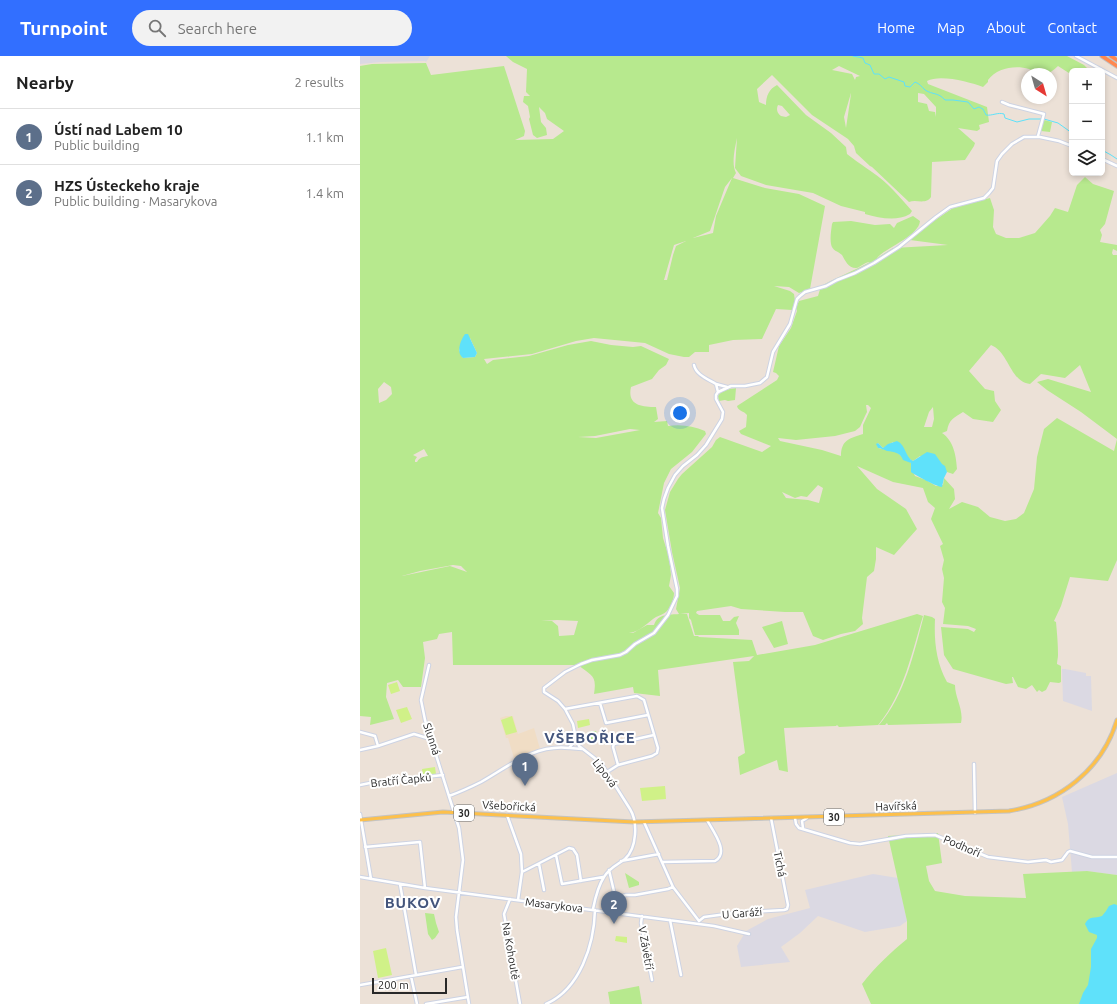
<!DOCTYPE html>
<meta charset="utf-8">
<style>
body{margin:0;font-family:Ubuntu,sans-serif;background:#f2f2f2;color:#222}
.controls{position:absolute;right:12px;top:12px;display:grid;overflow:hidden;border-radius:6px;box-shadow:0 2px 6px #0003}
.controls button{width:36px;height:36px;display:grid;place-items:center;padding:0;border:0;border-bottom:1px solid #e0e0e0;background:#fff;color:#222;font:20px sans-serif}
.compass{position:absolute;left:661px;top:12px;width:36px;height:36px;border-radius:50%;background:#fff;box-shadow:0 2px 6px #0003;rotate:143deg}
.scale{position:absolute;left:12px;bottom:10px;width:75px;box-sizing:border-box;padding-left:4px;border:2px solid #282828;border-top:0;font-size:11px;line-height:14px;white-space:nowrap;color:#282828;-webkit-text-stroke:3px #fff;paint-order:stroke}
.you{position:absolute;left:320px;top:357px;width:14px;height:14px;margin:-10px;border:3px solid #fff;border-radius:50%;background:#1a73e8;box-shadow:0 0 0 6px #1a73e833}
.badge{display:grid;place-items:center;width:26px;height:26px;border-radius:50%;background:#326fff;color:#fff;font-size:13px;font-weight:700}
.pin{position:absolute;translate:-50% -33px;filter:drop-shadow(0 1px 2px #0008)}
.pin::after{content:'';position:absolute;top:21px;width:14px;height:12px;background:inherit;clip-path:polygon(0 0,100% 0,50% 100%)}
.list{margin:0;padding:0;list-style:none}
h2{display:flex;justify-content:space-between;align-items:center;height:52px;margin:0;padding:0 16px;font-size:17px}
h2 small{font-size:13px;font-weight:400;color:#767676}
.list li{display:grid;grid-template-columns:26px 1fr auto;gap:12px;align-items:center;box-sizing:border-box;height:56px;padding:0 16px;border-top:1px solid #e0e0e0}
.list b{display:block;font-size:15px;white-space:nowrap}
.list p{margin:0;font-size:13px;white-space:nowrap;color:#767676}
.list em{font-size:13px;font-style:normal;color:#767676}
.icon{flex:none;width:22px;height:22px;fill:none;stroke:currentColor;stroke-width:2;stroke-linecap:round;stroke-linejoin:round}
.map{position:relative;flex:none;width:757px;height:948px;overflow:hidden}
header{display:flex;align-items:center;gap:24px;box-sizing:border-box;height:56px;padding:0 20px;background:#326fff;color:#fff}
header strong{font-size:19px}
nav{display:flex;gap:22px;margin-inline-start:auto;font-size:14px}
.search{width:280px;height:36px;background:#f2f2f2;display:flex;align-items:center;gap:10px;box-sizing:border-box;padding:0 14px;border-radius:22px;color:#767676;font-size:15px}
main{display:flex}
aside{flex:1;background:#fff}
.map>svg:first-child{display:block}
.industrial{fill:#dbd9e3}
.education{fill:#f0ddc5}
.green{fill:#b7e98e;fill-rule:evenodd}
.pitch{fill:#d0f188}
.water{fill:#5fe1fa}
.lines{fill:none;stroke-linecap:round;stroke-linejoin:round}
.stream{stroke:#5fe1fa;stroke-width:1}
.minor-casing{stroke:#cdd3e3;stroke-width:4.5}
.major-casing{stroke:#c3c3c3;stroke-width:5}
.highway-casing{stroke:#c3c3c3;stroke-width:5.5}
.minor{stroke:#fff;stroke-width:2.5}
.major{stroke:#fdc04b;stroke-width:3}
.highway{stroke:#ff8850;stroke-width:3.5}
.labels{text-anchor:middle;stroke-width:4;stroke-linejoin:round;paint-order:stroke}
.shield{fill:#fff;stroke:#686868;stroke-width:1}
.shield-label{font-size:10px;font-weight:bold;fill:#282828}
.street-label{font-size:11px;fill:#282828;stroke:#fff}
.district-label{font-size:15px;font-weight:bold;letter-spacing:1px;fill:#44557c;stroke:#fff}
</style>
<header>
<strong>Turnpoint</strong>
<div class="search"><svg class="icon" aria-label="search" viewBox="0 0 24 24"><circle cx="10" cy="10" r="6"/><path d="M15 15l6 6"/></svg>Search here</div>
<nav><a>Home</a><a>Map</a><a>About</a><a>Contact</a></nav>
</header>
<main>
<aside>
<h2>Nearby<small>2 results</small></h2>
<ul class="list">
<li><span class="badge" style="background:#5c6f8a">1</span><div><b>Ústí nad Labem 10</b><p>Public building</p></div><em>1.1 km</em></li>
<li><span class="badge" style="background:#5c6f8a">2</span><div><b>HZS Ústeckeho kraje</b><p>Public building · Masarykova</p></div><em>1.4 km</em></li>
</ul>
</aside>
<div class="map">
<svg width="757" height="948" viewBox="0 0 757 948">
<rect width="100%" height="100%" fill="#ece1d7"/>
<path class="industrial" d="M0,0h70l-4,6 -1,-1 -44,1 -21,2z
M702,613h3l21,4v3h5l1,35 -29,-10z
M757,717v102l-30,-4 -15,1 -4,-48 -6,-27z
M513,818l25,4 9,43 -7,5 -35,6 -47,-16 -18,17 -19,14 9,15 -49,5 -4,-21 9,-15 22,-12 42,-11 -5,-18z"/>
<path class="education" d="M146,660h7l5,18 16,-6 6,21 -26,9 -6,-20h-2l-6,-20z"/>
<path class="green" d="M146,0h561l17,9 6,6h-18v4l-14,-9c-4,4 -8,7 -14,8 -5,1 -10,-3 -15,-5 -14,-4 -32,-1 -41,11v2l-5,5c-13,-5 -43,-13 -56,-6l1,3 59,23 2,15 -10,3 1,4 -3,2 -19,-3 17,15 -1,3 -9,14 -33,2 -1,35c-5,8 -15,2 -22,5l-37,-35 -2,-1 -14,-13 -2,-7 -6,-7 -36,-24 -40,-40 -15,14 2,13 7,3c0,-9 3,-16 11,-20l29,30 25,18 15,14 1,7c9,7 15,11 25,18 15,10 28,25 40,39l-2,3c-14,8 -30,4 -45,0v-2l-24,-6 -28,-13 -47,-8 -25,-9 -6,-8 2,-30c-2,10 -6,26 -1,35l-3,5 32,10 34,6 26,12 -15,83 -11,4 -10,-6 -15,-1 16,5 4,3 1,7 -3,9 -16,-1 -14,30 -29,1 -24,5v7h-14l-6,5h-5l-15,-3 -24,-11 -51,-5 -18,3 -44,13 -48,5 3,5 6,-4 36,-4 39,-11 23,-4 20,4 22,2 8,-1 28,13 -3,6 -7,5 -7,9 -21,8c-4,18 10,20 25,20l2,12 -4,3 13,-1 1,5c13,-2 25,0 37,5l1,3 -14,18 -21,17 -7,14 -6,30 3,5 2,20 6,19 2,18 -2,11 5,7c0,6 -3,13 -7,18 -3,3 -7,4 -11,6 -8,5 -16,15 -27,16h4l14,-8h7c4,-12 16,-10 25,-11l-3,-5 4,-21 -8,-36 -7,-42 5,-18 8,-13 4,-5 30,-27 4,-7 4,-3 42,15 9,-6 -30,-12 -2,-3 7,-4 1,-12c-3,-4 -9,-4 -10,-9l40,-26 2,-4 -3,-3 -3,-1 6,-26 12,-18 6,-17 -1,-3 3,-7 19,-5 3,-10c16,-9 33,-15 49,-24 -6,0 -10,6 -14,6 -8,0 -11,-8 -14,-13 -4,-4 -10,-4 -11,-11 -1,-6 0,-13 1,-20l1,-2 18,-1 24,4 15,-1 4,4 3,-5 16,-7 7,5c-1,15 -35,27 -43,37l16,-10 55,-3 -38,-5 15,-13 28,-19 37,-10 4,12 -1,17 3,7 10,4h13l16,-5 15,-17 5,-8 13,4 9,-27 8,-8 8,7 21,7 -9,33 -5,6 2,5 -2,7 17,3v6l-4,-2 -1,4 1,2h4v305l-9,21 -38,-4 -9,29 -7,15 2,1c1,11 2,22 2,33 0,3 -1,6 -1,9l4,2v16l-2,1 -9,-1 -4,8 -4,2 -3,-2 -2,2 -5,-7 -6,4 -8,-2 -5,-10h-1l1,6 -7,1 -53,-15 -9,-14 -3,-28 27,2 6,3 2,-3 -8,-3 -25,-2 2,-16 -3,-6 2,-24 -2,-9 2,-9 -4,-14 3,-2 -12,-25 4,-11 -7,-6 -5,-14 -30,-6 -36,-16 20,23 29,20 11,20 -23,26 -18,-8v12l-2,12 -7,6 -5,41 1,6 -8,7 -14,3 -18,6 -10,-4 -10,-24h-18l-44,-3 -10,-3 -34,5 -1,2 3,2h21l3,6h7l4,-4 5,-1 -3,7 3,7v5h-44l-4,-15 -2,-2v-5l-9,1h7l7,22h4l1,1 53,3 5,15 58,-10 102,-31 6,2c-11,36 -19,77 -44,108l-1,1 -39,2 -2,-2 -1,1 -52,2 4,44 -9,-2 -2,-10 -37,15 -2,-18 7,-4 -12,-91 16,-1 5,-5 -96,14 2,26 -26,-3 -1,-6 -39,7c3,-19 -2,-18 -16,-29h-125l-1,-33 -13,2 -2,5 -14,3 2,16 -4,29h-18l-5,-7 -11,3 -1,14 8,22 -24,6 1,-8 -11,-1v-650l12,-2 54,-1 5,12 73,-9 21,65 -1,5 -9,4 38,-1 11,-8 -17,-12 -2,-6 -6,-6 2,15 5,6 1,7 -10,3 -4,-3 -4,-16 1,-2 -2,-11 -5,-4 1,-6h6l-4,-4 1,-23 -14,-7zM479,10l21,10 -4,1 -1,3 -3,-6 -20,-4zM491,37v1l-5,34 -2,-11zM558,37l6,1 12,13v10l-1,-5 -6,-1 -2,-7 -9,-2zM418,49l4,1 8,9 -4,2 -5,-1c-4,-3 -5,-7 -3,-11zM372,122l-16,38 -3,17 -20,5 17,-7 15,-44zM326,185l-10,5 -3,9 -6,25h-3l10,-35zM110,282l7,15 -2,4 -12,1 -4,-8 2,-4zM631,289c18,7 19,37 39,39l11,-10 24,4 15,-13 11,27 -43,-13 -11,3 10,8 34,22 36,27 -3,12 -57,-33 -13,11 -7,28 -3,32 -10,24 -8,6 -11,2 -15,-4 -12,-10 -16,-5 -13,7 6,-10 -1,-10 -10,-11 -1,7 -7,1 -10,-6 -11,-4 -4,-8v-5l-15,-11 -18,-4 -1,-4 1,-1 5,5 10,-6 13,12 2,4 5,3 7,-5 19,5 8,11 6,2 4,-5c-1,-13 -3,-28 -15,-36l5,-2c2,-12 7,-13 16,-19l10,7 20,3 8,-12 -6,-9 -1,-10 -9,-2 -16,-18zM24,326l7,5 1,7 -6,6 -7,3 -1,-14zM506,349h2l3,3 -8,17v9c-13,4 -22,6 -22,22l-19,-6 -42,-9 -2,-3 18,2 39,-4 20,-5 5,-4 5,-11 2,-4zM573,351l1,12 -2,8h-8l5,-15zM270,373l10,1 -44,8 -18,-1 17,-1zM64,393l4,7c-5,1 -8,1 -11,6h-2v-2l2,-3 -4,-2zM458,429l5,3 -4,15 -11,-3 -22,-2 -4,-6 13,6 6,-2 6,1zM93,509l8,1 6,6 -17,-6 -48,10 18,-5zM197,564l21,1 -4,14 -15,1 -1,-10 -6,-5h-11z
M684,64l8,2 -2,10 -9,-1z
M376,332l-1,12 -7,1 -3,-1 -6,1 -1,-5c4,-6 11,-7 18,-8z
M564,559l8,2 3,2c-1,22 1,43 12,63l8,3c0,13 9,25 6,38l-73,2 -1,-2 -2,2h-6c26,-30 35,-72 45,-110z
M422,565l6,23 -14,4 -12,-21z
M231,675h5l3,7 -3,4h-4l-6,-8z
M578,777l4,30 -16,3 3,15 6,10 30,5 61,2 -3,-24 64,-3 30,4v129h-246l-9,-20c13,-17 28,-31 45,-45v-18l-19,-85z
M265,817l14,9v3l-10,3z
M65,857l9,1 2,9 3,9 -4,6 -3,2 -4,-6z
M279,930l3,18h-32l-2,-12z"/>
<path class="pitch" d="M37,626l3,9 -9,3 -3,-9z
M47,651l5,12 -11,4 -5,-13z
M152,660l5,16 -11,3 -5,-15z
M229,663l1,6 -12,3 -1,-7z
M75,711l1,7 -13,1 -1,-6z
M305,730l1,13 -24,2 -2,-13z
M256,880l11,1v6l-12,-2z
M26,892l6,27 -14,3 -5,-27z"/>
<path class="water" d="M105,278h3l9,19 -2,4 -12,1c-7,-5 -3,-17 2,-24z
M537,385c9,4 8,16 16,20l14,-9 8,2 7,10 3,2 2,6 -3,6 -2,9c-5,0 -27,-12 -31,-15v-9l-8,-3c-3,-8 -9,-8 -16,-9 -3,-1 -6,-3 -9,-3l-2,-4 2,-1 5,5 5,-4z
M754,848l3,1v99h-38l4,-11 5,-8 3,-18v-18l6,-11v-3l-8,-3 -4,-8c4,-9 10,-5 17,-8l4,-5 3,-5z"/>
<g class="lines">
<path class="stream" d="M493,0l10,2 2,5 5,2 4,9h5l6,5 4,-2 15,5 1,4 5,1 5,-5c5,2 6,4 10,8 8,5 13,2 20,10h8l15,2 6,7 5,-2 4,2 3,6c6,1 12,-3 18,-1l1,4 12,4 12,-3h12
M684,63l14,4 14,10
M742,94l9,5 6,4"/>
<defs>
<path id="minor" d="M716,0l41,22
M642,46l7,3 35,9 -6,22
M742,103l15,7
M334,309c2,10 14,14 22,19l2,8
M356,328l11,3
M69,609l-8,35 4,20 34,108 4,32 -7,57 1,13 12,74
M240,647l6,20 42,-8
M205,653l72,-13 7,4 14,48 -1,5 -5,3 -34,9 -11,7
M0,676l15,4 3,10
M210,692l12,1
M0,694l18,-4 36,-12 13,4 5,6
M614,708l1,49
M258,709l-5,-18 1,-3 40,-9
M0,729l10,-2 73,-8
M89,740c11,-4 22,-9 32,-14 28,-16 54,-38 88,-34l7,-8
M0,758l11,65
M147,759l14,39 1,18 -4,28
M435,762l1,6 3,4 51,15 10,1 46,-8 29,-1 53,22 40,5 18,-2 5,2 11,-2 6,-8 2,-1 22,6h25
M284,766l29,65 26,34
M443,772l-1,-7 5,-3
M5,791l55,-5 5,46
M196,799l6,29 41,-7
M261,805l38,-7
M302,806l53,-1c15,-8 -2,-30 -8,-41
M179,808l5,26
M249,814l10,43
M162,816l47,-24 4,1 4,6 4,26
M0,821l65,11 289,38 35,8
M40,828l16,91
M256,842l10,-3h9l33,-6 5,-2
M150,843l-6,15 16,90
M233,853c2,-10 5,-23 11,-32 5,-9 13,-12 21,-18 12,-11 13,-37 5,-50l-29,-46 -22,-17 -3,-7 -3,-15 -8,-15 -7,-8 -14,-9v-4l21,-16 16,-8 11,-4 28,-5 6,-3 9,-8 19,-11 14,-18 9,-19v-7l-9,-43 -6,-38 2,-9 4,-11 7,-13 8,-9 14,-11 9,-10 16,-26 1,-7 -7,-13v-4l2,-3 13,-6h14l15,-3 7,-6 6,-25 17,-28 7,-25 3,-3 5,-4 21,-6 11,-6 18,-7 19,-10 25,-16 37,-30 14,-10 34,-9 5,-5 4,-5 4,-27 5,-7 10,-10 12,-7h16l19,4 13,5
M282,860l-1,7 11,57
M310,864l11,55
M339,865l5,-4 30,-4 50,-3 3,-1 1,-4 -17,-87
M51,920l6,28
M0,929l102,-18
M66,948l42,-7
M186,948c34,-15 48,-59 49,-94"/>
<path id="major" d="M0,764l83,-8 191,10 375,-11c50,-8 93,-41 108,-91"/>
<path id="highway" d="M742,0l15,10
M751,0l6,4"/>
</defs>
<use href="#minor" class="minor-casing"/>
<use href="#major" class="major-casing"/>
<use href="#highway" class="highway-casing"/>
<use href="#minor" class="minor"/>
<use href="#major" class="major"/>
<use href="#highway" class="highway"/>
</g>
<g class="labels">
<g class="shield">
<rect x="94" y="749" width="20" height="16" rx="3"/>
<rect x="464" y="753" width="20" height="16" rx="3"/>
</g>
<g class="shield-label">
<text x="104" y="761">30</text>
<text x="474" y="765">30</text>
</g>
<g class="street-label">
<text transform="translate(72 683) rotate(72)" y="4">Slunná</text>
<text transform="translate(245 717) rotate(52)" y="4">Lipová</text>
<text transform="translate(41 724) rotate(-6)" y="4">Bratří Čapků</text>
<text transform="translate(149 750) rotate(3)" y="4">Všebořická</text>
<text transform="translate(536 750) rotate(-2)" y="4">Havířská</text>
<text transform="translate(602 790) rotate(23)" y="4">Podhoří</text>
<text transform="translate(420 808) rotate(79)" y="4">Tichá</text>
<text transform="translate(194 849) rotate(7)" y="4">Masarykova</text>
<text transform="translate(382 857) rotate(-5)" y="4">U Garáží</text>
<text transform="translate(286 892) rotate(80)" y="4">V Závětří</text>
<text transform="translate(151 895) rotate(80)" y="4">Na Kohoutě</text>
</g>
<g class="district-label">
<text x="230" y="687">VŠEBOŘICE</text>
<text x="53" y="852">BUKOV</text>
</g>
</g>
</svg>
<div class="controls">
<button>+</button>
<button>−</button>
<button><svg class="icon" aria-label="layers" viewBox="0 0 24 24"><path d="M12 4l9 5-9 5-9-5zM3 14l9 5 9-5"/></svg></button>
</div>
<svg class="compass" viewBox="-18 -18 36 36"><path d="M0-13l5 13h-10z" fill="#e53935"/><path d="M0 13l5-13h-10z" fill="#767676"/></svg>
<div class="scale">200 m</div>
<div class="you"></div>
<div class="pin badge" style="left:165px;top:730px;background:#5c6f8a">1</div>
<div class="pin badge" style="left:254px;top:868px;background:#5c6f8a">2</div>
</div>
</main>
